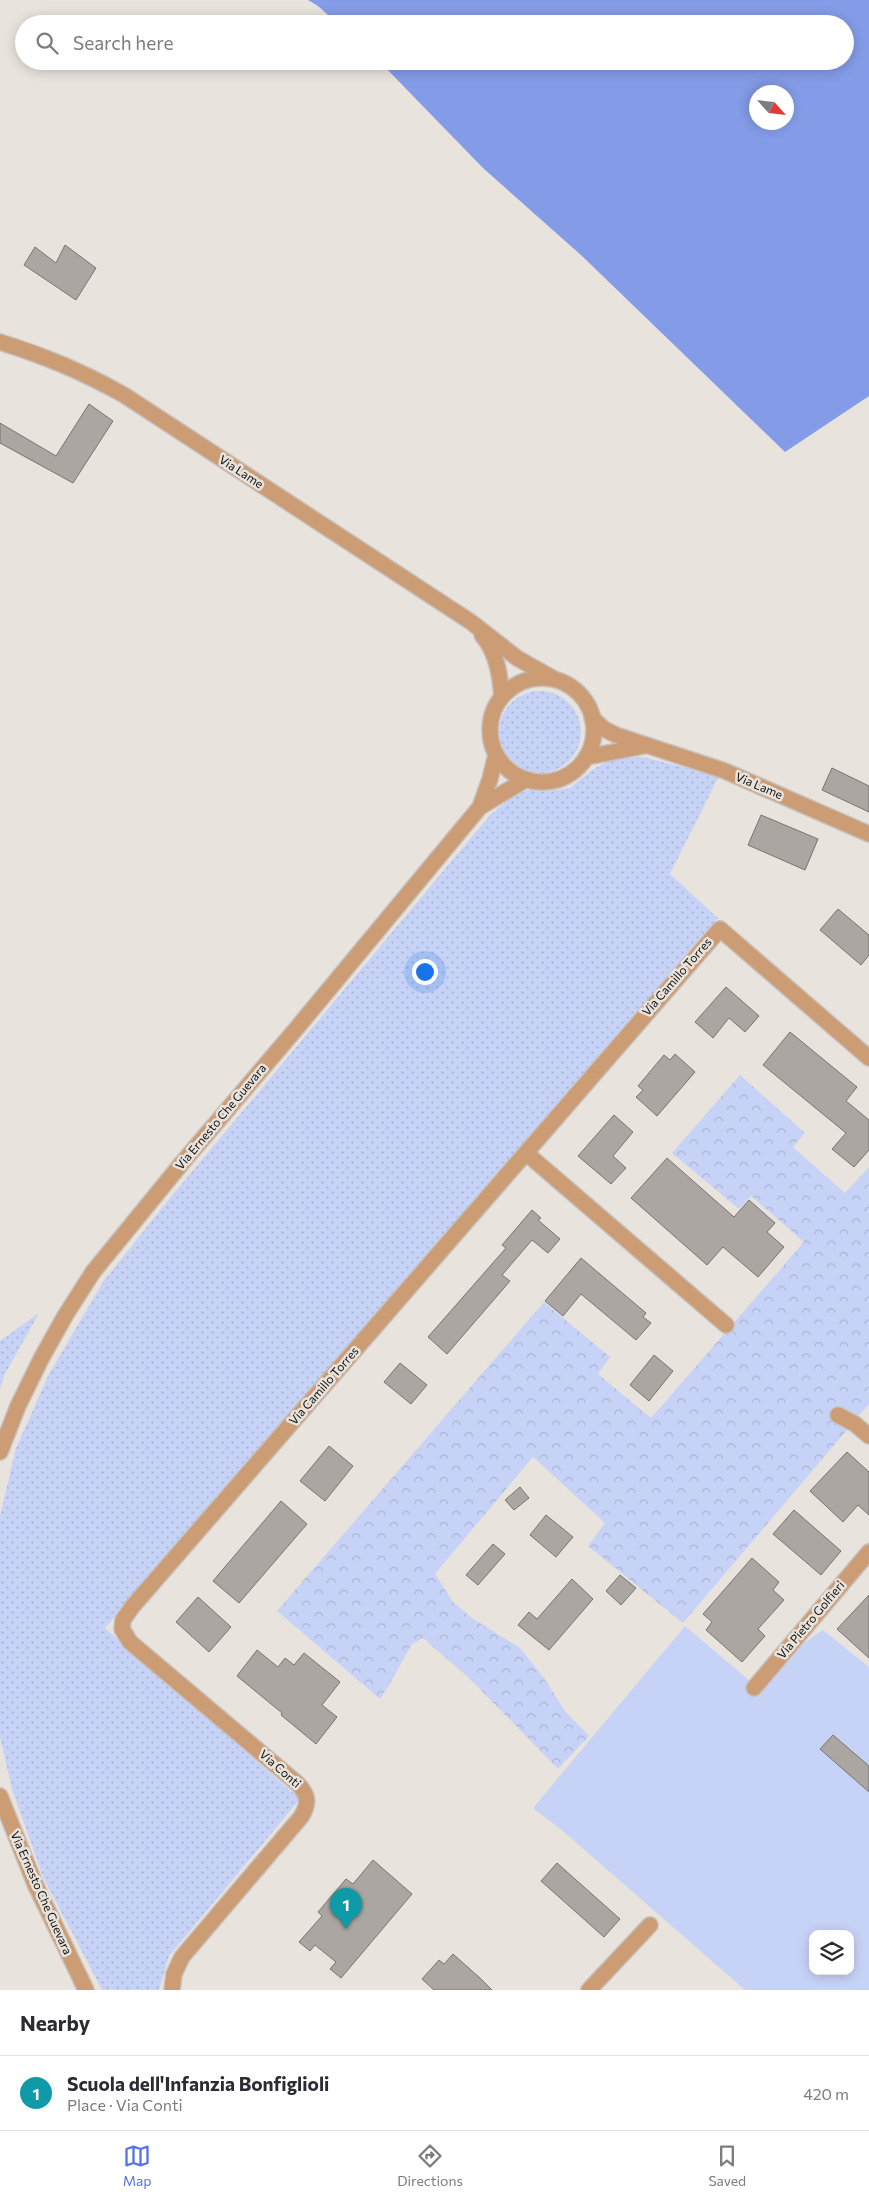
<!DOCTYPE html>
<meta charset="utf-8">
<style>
body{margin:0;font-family:Commissioner,sans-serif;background:#f7f7f7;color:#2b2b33}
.controls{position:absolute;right:15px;bottom:15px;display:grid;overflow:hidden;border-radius:10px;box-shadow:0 2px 12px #0003}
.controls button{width:45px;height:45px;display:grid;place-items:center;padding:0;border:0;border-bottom:1px solid #e1e1e2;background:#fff;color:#2b2b33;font:25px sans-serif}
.compass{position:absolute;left:749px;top:85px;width:45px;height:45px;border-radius:50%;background:#fff;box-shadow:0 2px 12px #0003;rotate:117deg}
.you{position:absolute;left:424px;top:971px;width:18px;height:18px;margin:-12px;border:4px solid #fff;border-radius:50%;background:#1a73e8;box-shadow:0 0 0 8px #1a73e833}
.badge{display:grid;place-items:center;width:32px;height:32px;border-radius:50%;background:#5872e8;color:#fff;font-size:16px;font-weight:700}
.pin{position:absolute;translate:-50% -41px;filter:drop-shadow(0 1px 2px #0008)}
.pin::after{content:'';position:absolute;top:26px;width:18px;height:15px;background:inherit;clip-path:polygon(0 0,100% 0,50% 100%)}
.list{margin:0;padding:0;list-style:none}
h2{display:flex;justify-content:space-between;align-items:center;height:65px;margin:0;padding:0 20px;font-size:21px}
h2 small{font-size:16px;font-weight:400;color:#7c7c81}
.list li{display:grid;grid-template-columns:32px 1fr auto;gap:15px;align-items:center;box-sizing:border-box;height:75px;padding:0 20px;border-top:1px solid #e1e1e2}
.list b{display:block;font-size:19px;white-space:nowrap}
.list p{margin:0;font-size:16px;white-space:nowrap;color:#7c7c81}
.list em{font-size:16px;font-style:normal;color:#7c7c81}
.icon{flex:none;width:28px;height:28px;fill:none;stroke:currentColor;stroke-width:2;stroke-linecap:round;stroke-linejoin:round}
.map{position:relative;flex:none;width:869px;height:1990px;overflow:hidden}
.search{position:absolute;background:#fff;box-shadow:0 2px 12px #0003;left:15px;right:15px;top:15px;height:55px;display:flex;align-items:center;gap:12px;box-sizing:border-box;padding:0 18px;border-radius:28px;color:#7c7c81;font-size:19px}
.sheet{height:140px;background:#fff}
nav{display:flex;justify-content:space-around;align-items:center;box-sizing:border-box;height:70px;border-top:1px solid #e1e1e2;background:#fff;font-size:14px;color:#7c7c81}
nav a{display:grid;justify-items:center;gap:2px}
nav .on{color:#5872e8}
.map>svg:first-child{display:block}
.grass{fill:url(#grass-dots)}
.park{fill:url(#park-crowns)}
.pitch{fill:#c7d3f6;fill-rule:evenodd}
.water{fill:#849be7;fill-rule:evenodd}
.building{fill:#aba6a1;stroke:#797470}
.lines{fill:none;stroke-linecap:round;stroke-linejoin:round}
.minor-casing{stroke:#c7c1bd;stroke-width:18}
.minor{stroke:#cc9c74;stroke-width:15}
.labels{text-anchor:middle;stroke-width:5;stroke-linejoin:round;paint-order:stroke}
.street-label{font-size:12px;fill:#13110f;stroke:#e9e3de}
</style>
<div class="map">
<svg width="869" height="1990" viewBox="0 0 869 1990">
<defs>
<pattern id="grass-dots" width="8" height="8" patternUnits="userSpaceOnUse" patternTransform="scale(1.25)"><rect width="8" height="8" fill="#c7d3f6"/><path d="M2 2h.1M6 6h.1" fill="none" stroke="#aab4d2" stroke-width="1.8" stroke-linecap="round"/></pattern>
<pattern id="park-crowns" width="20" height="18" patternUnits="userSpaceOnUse" patternTransform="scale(1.25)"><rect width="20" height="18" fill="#c7d3f6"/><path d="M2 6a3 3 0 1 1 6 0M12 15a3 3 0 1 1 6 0" fill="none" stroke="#aab4d2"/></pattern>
</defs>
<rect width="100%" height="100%" fill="#e9e3de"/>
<path class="grass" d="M499 732a41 41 0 1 1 82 0a41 41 0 1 1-82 0Z
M643,757l76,19 -49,98 48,44 -613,710 195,171 -131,157 -10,34h-57l-59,-113 -31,-88 -12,-52v-221l16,-68 33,-74 54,-92 67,-84 320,-383 24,-20 17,-6 18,2 21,-3 22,-18 19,-11z
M39,1313l-34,61 -5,15v-48z"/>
<path class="park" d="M740,1075l65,58 -12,14 52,46 24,-26v237l-186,219 -95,-77 17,-23 -72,-66 -98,117 18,28 19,16 48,30 24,30 21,33 24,25 -31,33 -88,-90 -47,-41 -11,6 -24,43 -8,12 -103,-88 267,-309 66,55 -12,17 53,44 153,-176 -53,-46 -12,13 -67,-56z"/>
<path class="pitch" d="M685,1626l65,55 73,-51 46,37v323h-124l-181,-158 -31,-24zM813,1934h37v37h-37z"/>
<path class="water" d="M308,0h561v396l-84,56 -203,-196 -99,-88 -104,-107h466v-37h-507l-20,-18zM786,92v30h-30v-30z"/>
<path class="building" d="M65,245l31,23 -20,32 -52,-35 11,-18 21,16z
M89,404l24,17 -40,62 -73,-40v-20l56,33z
M832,768l37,18v26l-47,-22z
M761,815l57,24 -13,31 -57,-25z
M838,909l31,26v20l-8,10 -41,-35z
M726,987l33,29 -14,16 -16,-14 -16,20 -18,-16z
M790,1032l67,55 -11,14 23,19v30l-15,17 -22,-18 14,-16 -83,-68z
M675,1054l20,18 -38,44 -21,-19 7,-7 -5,-4 26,-31 6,5z
M614,1115l19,17 -20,24 13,12 -15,16 -33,-28z
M667,1158l67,59 15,-17 26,23 -8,9 17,15 -26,30 -35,-30 -16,18 -76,-67z
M532,1210l9,8 -3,2 22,19 -12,14 -16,-13 -30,35 8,6 -63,73 -19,-17 78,-89 -4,-3z
M581,1258l65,55 -3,4 8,6 -15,17 -55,-46 -18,22 -18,-15z
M654,1355l19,16 -24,30 -19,-16z
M400,1363l27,22 -16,19 -27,-22z
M329,1446l24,20 -28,35 -25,-20z
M847,1452l22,20v43l-11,-10 -15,17 -33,-31z
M520,1487l9,11 -15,12 -9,-10z
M281,1501l26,23 -68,79 -26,-22z
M794,1510l47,41 -20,24 -48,-41z
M546,1515l27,22 -17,20 -26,-22z
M493,1544l12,10 -27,31 -12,-10z
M752,1558l27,24 -6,8 11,10 -26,29 7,7 -23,26 -36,-32 6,-8 -9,-8z
M620,1575l16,13 -15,17 -15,-14z
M572,1579l21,20 -44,51 -31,-25 11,-13 8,7z
M869,1595v63l-32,-29z
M198,1597l33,30 -22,25 -33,-30z
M257,1650l21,17 7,-9 9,7 10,-12 36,29 -18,23 15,12 -21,27 -35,-29 1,-2 -45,-37z
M833,1735l36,31v26l-49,-43z
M373,1860l39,34 -71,84 -11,-9 6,-7 -21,-17 -5,6 -11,-9 23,-26 -4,-4 28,-33 7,5z
M557,1863l63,56 -16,18 -63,-56z
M453,1954l27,24 12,12h-58l-12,-11 17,-19 5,4z"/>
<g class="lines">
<defs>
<path id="minor" d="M0,342c47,15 81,29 124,53l347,227 46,36 39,22
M482,635c15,18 18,40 20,62
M490 730a52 52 0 1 1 104 0a52 52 0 1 1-104 0Z
M592,718l12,11 12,6 109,36 144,63
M587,757l57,-11
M480,807l10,-28 6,-25
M526,1153l200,172
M838,1415l17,9 14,12
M0,1452l18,-46 23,-47 24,-43 28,-44 89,-109 114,-134 184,-222 45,-27
M754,1688l115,-136
M0,1796l35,88 51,106
M172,1990l2,-16 8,-17 119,-140c8,-13 8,-21 -3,-33l-168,-142 -8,-13 1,-9 9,-13 588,-678 149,129
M589,1990l61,-65"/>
</defs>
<use href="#minor" class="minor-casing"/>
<use href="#minor" class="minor"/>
</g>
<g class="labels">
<g class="street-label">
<text transform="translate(241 472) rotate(33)" y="4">Via Lame</text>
<text transform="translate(759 786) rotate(23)" y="4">Via Lame</text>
<text transform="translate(677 977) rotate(-49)" y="4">Via Camillo Torres</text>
<text transform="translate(221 1117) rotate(-50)" y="4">Via Ernesto Che Guevara</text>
<text transform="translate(324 1386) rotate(-49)" y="4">Via Camillo Torres</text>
<text transform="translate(811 1620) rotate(-50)" y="4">Via Pietro Golfieri</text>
<text transform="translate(280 1769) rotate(41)" y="4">Via Conti</text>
<text transform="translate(41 1893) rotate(66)" y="4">Via Ernesto Che Guevara</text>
</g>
</g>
</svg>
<div class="controls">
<button><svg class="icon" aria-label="layers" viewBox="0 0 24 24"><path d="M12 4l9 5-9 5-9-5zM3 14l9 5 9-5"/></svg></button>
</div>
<svg class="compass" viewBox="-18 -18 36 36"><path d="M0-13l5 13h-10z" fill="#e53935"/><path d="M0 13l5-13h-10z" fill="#7c7c81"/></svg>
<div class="you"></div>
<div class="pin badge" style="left:346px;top:1929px;background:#0f9aa8">1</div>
<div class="search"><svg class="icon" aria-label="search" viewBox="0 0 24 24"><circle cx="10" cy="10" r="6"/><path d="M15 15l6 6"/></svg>Search here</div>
</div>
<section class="sheet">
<h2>Nearby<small></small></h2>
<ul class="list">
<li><span class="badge" style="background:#0f9aa8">1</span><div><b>Scuola dell'Infanzia Bonfiglioli</b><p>Place · Via Conti</p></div><em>420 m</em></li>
</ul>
</section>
<nav>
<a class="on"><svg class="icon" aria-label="map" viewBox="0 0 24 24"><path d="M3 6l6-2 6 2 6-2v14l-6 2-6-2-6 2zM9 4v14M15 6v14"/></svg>Map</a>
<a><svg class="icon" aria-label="directions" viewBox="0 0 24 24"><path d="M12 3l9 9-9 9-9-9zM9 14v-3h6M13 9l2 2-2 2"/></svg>Directions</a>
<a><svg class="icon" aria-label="saved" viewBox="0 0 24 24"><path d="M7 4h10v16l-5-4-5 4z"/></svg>Saved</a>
</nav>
